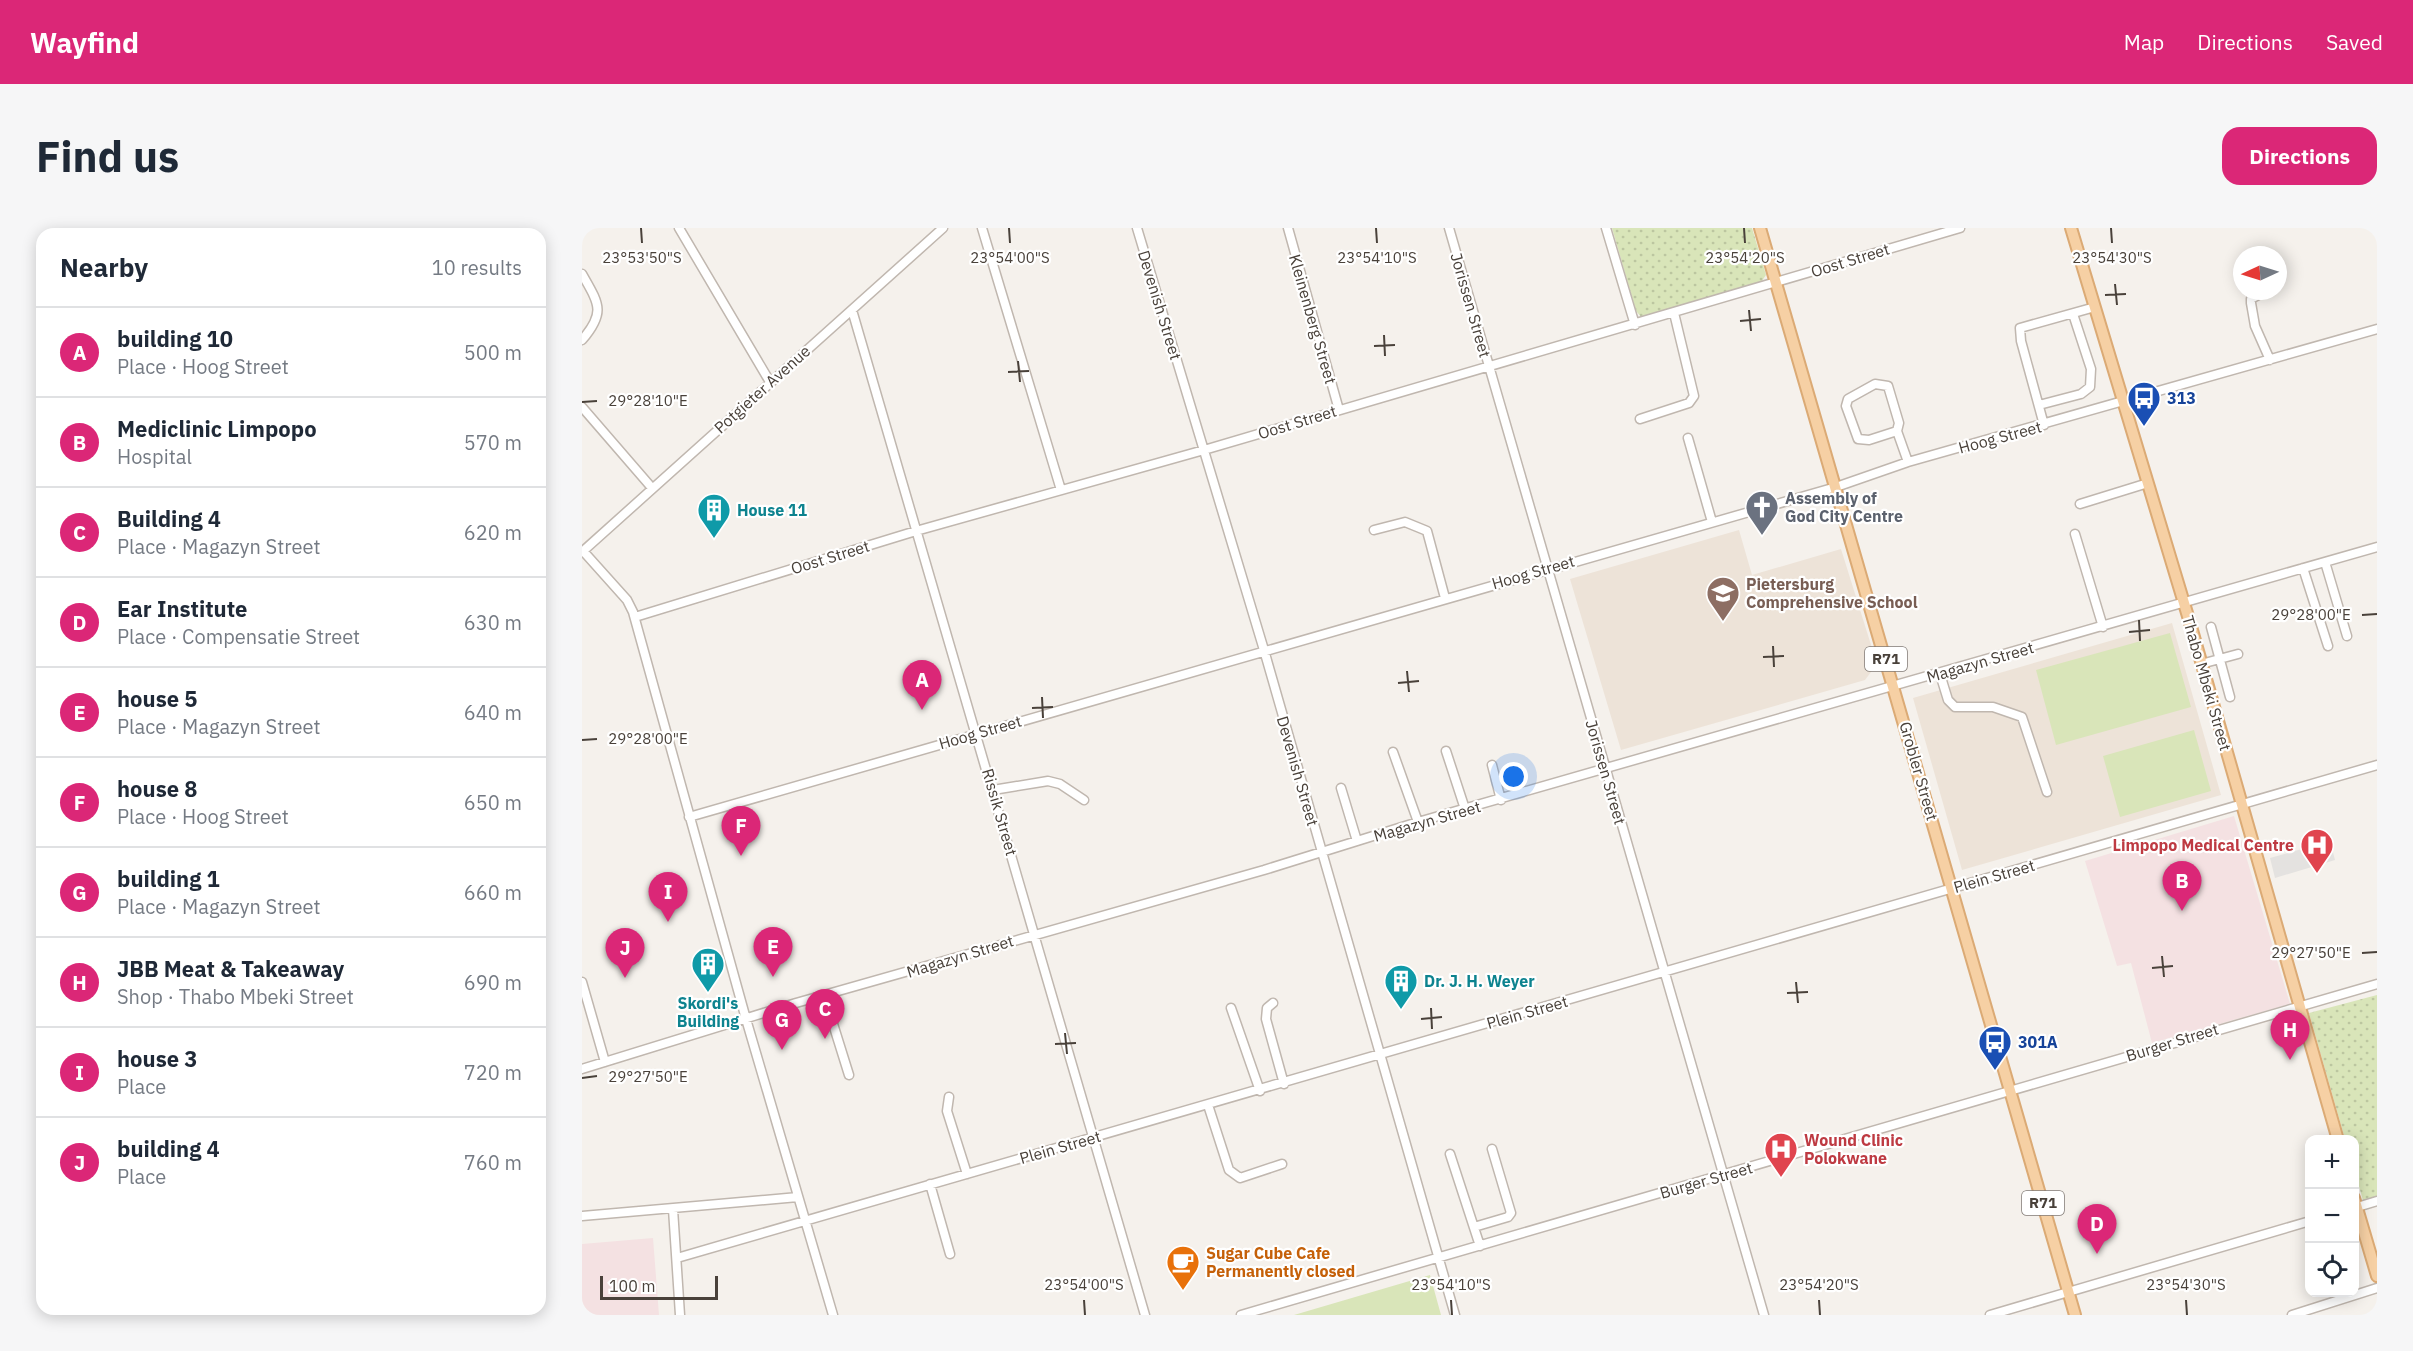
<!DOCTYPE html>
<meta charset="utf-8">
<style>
body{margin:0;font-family:"IBM Plex Sans",sans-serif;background:#f6f6f7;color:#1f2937}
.controls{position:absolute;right:18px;bottom:18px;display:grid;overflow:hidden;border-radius:12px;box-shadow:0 3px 15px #0003}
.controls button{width:54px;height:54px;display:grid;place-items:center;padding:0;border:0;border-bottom:2px solid #e0e1e3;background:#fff;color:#1f2937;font:30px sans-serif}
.compass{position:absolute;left:1651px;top:18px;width:54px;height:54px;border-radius:50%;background:#fff;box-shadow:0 3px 15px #0003;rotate:266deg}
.scale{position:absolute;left:18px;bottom:15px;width:118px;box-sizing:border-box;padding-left:6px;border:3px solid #49413a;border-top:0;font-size:16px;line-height:21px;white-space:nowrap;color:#49413a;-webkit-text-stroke:4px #fff;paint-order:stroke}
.you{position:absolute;left:932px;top:549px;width:21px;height:21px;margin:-15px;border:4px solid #fff;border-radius:50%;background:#1a73e8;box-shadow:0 0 0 9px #1a73e833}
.badge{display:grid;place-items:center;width:39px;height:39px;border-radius:50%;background:#db2777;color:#fff;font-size:20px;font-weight:700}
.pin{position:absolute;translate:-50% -50px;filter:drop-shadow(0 2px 3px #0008)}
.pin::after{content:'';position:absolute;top:32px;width:21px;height:18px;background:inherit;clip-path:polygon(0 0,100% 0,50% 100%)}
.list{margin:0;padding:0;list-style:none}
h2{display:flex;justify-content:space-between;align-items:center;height:78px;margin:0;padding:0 24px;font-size:26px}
h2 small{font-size:20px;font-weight:400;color:#747a83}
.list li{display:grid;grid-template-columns:39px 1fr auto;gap:18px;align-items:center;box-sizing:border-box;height:90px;padding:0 24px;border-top:2px solid #e0e1e3}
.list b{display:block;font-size:22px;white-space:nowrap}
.list p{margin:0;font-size:20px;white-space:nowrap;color:#747a83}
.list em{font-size:20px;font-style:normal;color:#747a83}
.icon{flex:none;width:33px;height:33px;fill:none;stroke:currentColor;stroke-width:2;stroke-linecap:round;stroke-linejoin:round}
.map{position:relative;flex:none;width:1795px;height:1087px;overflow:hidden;border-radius:18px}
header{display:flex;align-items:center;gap:36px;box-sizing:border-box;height:84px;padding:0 30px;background:#db2777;color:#fff}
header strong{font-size:28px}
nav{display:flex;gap:33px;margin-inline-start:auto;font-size:21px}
.intro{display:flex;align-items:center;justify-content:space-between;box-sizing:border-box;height:144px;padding:0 36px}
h1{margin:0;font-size:42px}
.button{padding:15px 27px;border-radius:18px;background:#db2777;color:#fff;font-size:21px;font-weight:700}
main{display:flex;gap:36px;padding:0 36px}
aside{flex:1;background:#fff;border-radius:18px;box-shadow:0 3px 15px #0003}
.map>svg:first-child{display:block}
.education{fill:#ede3d8}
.medical{fill:#f4e1e2}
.grass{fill:#d9e5b9}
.park{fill:url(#park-dots)}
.parking{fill:#e4e2e0}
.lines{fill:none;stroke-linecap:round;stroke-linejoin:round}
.minor-casing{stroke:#c0b7af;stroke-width:11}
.major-casing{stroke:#dbaa75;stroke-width:14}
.minor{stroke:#fff;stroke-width:8}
.major{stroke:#f6d0a4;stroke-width:10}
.ticks{fill:none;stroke:#49413a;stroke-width:2}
.labels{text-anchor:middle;stroke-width:4.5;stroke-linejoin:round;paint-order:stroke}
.shield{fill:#fff;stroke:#807a75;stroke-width:1.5}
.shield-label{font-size:15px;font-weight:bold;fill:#49413a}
.street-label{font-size:16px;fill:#49413a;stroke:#fff}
.transit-label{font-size:16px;font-weight:bold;fill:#164399;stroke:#fff;text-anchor:start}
.worship-label{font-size:16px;font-weight:bold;fill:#5b616d;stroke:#fff;text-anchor:start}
.culture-label{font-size:16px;font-weight:bold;fill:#0d838f;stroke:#fff;text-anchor:start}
.education-label{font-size:16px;font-weight:bold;fill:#785e54;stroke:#fff;text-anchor:start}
.health-label{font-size:16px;font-weight:bold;fill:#be3a42;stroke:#fff;text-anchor:end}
.food-label{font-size:16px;font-weight:bold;fill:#c56008;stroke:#fff;text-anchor:start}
.ticks-label{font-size:15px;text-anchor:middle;fill:#49413a;stroke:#fff;stroke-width:4.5;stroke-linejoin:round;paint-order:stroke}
</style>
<header>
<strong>Wayfind</strong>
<nav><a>Map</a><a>Directions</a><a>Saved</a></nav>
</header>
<div class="intro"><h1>Find us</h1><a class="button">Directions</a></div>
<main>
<aside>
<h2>Nearby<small>10 results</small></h2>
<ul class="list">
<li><span class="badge">A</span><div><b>building 10</b><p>Place · Hoog Street</p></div><em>500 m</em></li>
<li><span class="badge">B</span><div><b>Mediclinic Limpopo</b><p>Hospital</p></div><em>570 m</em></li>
<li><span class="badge">C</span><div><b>Building 4</b><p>Place · Magazyn Street</p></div><em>620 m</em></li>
<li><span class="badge">D</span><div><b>Ear Institute</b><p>Place · Compensatie Street</p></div><em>630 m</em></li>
<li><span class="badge">E</span><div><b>house 5</b><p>Place · Magazyn Street</p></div><em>640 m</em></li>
<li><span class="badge">F</span><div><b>house 8</b><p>Place · Hoog Street</p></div><em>650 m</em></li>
<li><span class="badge">G</span><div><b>building 1</b><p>Place · Magazyn Street</p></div><em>660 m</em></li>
<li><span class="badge">H</span><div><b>JBB Meat &amp; Takeaway</b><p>Shop · Thabo Mbeki Street</p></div><em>690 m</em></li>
<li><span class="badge">I</span><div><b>house 3</b><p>Place</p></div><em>720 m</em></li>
<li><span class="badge">J</span><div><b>building 4</b><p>Place</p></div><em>760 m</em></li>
</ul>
</aside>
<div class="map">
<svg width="1795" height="1087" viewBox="0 0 1795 1087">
<defs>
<pattern id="park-dots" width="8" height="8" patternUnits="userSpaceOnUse" patternTransform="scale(1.5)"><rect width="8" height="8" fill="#d9e5b9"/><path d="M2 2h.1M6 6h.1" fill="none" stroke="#bcc6a0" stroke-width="1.8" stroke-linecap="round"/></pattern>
</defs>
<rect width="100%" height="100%" fill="#f5f1ec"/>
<path class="education" d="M1157,302l13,45 89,-26 36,115 -12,16 -244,70 -51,-171z
M1590,395l49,172 -259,75 -49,-172z"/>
<path class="medical" d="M1652,588l56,188 -138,39 -21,-80 -14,3 -32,-105z
M71,1010l6,77h-77v-71z"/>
<path class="grass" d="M1588,405l21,74 -135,38 -20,-75z
M1612,502l17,61 -91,26 -17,-61z
M848,1047l11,40h-147z"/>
<path class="park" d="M1030,0h140l14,47 -7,10 -117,33 -6,-7z
M1795,767v205l-13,4 -9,-32 -1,-32 -9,-1 -36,-126z"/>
<path class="parking" d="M1748,613l5,19 -60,18 -5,-20z"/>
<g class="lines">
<defs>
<path id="minor" d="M97,0l91,154
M400,0l79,262
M555,0l127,422 191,665
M706,0l51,182
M867,0l315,1087
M1024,0l29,97
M0,46c17,30 24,38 0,66
M1684,63l-15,8v4l4,23 15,34
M270,82l293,1005
M1457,177l42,-11 9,-7 1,-18 -18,-55
M0,179l70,81
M1058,191l49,-16 5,-7 -20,-83
M1462,197l-23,-84 -1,-13 75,-21
M1315,203l-28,9 -11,-1 -12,-33 2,-7 27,-15 13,2 11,37 -2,8 11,31
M1106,210l24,84
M1498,276l68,-21
M792,302l31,-8 22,9 18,67
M1493,306l28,93
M1,323l44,49 6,12 113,407 87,296
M0,324l361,-324
M1743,334l22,74
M1721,340l25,78
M53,389l281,-86 288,-81 756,-222
M1629,399l19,70
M1619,436l37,-10
M1358,446l8,26 7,7h38l29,10 25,75
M864,523l19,58
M811,524l25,70
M910,537l9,35
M759,560l16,53
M411,562l55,-9 12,3 24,16
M107,589l1147,-330 72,-25 469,-133
M0,754l23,80
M242,767l25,80
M691,775l-6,5 -1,11 18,65
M649,780l29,83
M0,841l214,-66 468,-133 154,-48 959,-275
M367,869l-2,14 20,63
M626,877l21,65 11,8 42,-14
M868,926l30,92
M348,956l20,70
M1772,980l23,-7
M91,981l7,106
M0,988l216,-19
M892,999l34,-10 3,-4 -19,-64
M95,1030l1700,-493
M659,1087l1136,-331
M1408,1087l320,-94
M1710,1087l85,-27"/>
<path id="major" d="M1178,0l315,1087
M1489,0l119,395 148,517
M1772,970l23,78"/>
</defs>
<use href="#minor" class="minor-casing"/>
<use href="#major" class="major-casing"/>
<use href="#minor" class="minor"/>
<use href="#major" class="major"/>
</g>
<path class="ticks" d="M59,0l1,15M427,0l1,15M794,0l1,15M1162,0l1,15M1529,0l1,15M1533,56l2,21M1523,67l21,-1M1167,82l2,21M1158,93l21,-2M802,107l1,21M792,118l21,-1M436,133l2,21M426,144l21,-1M0,174l15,-1M1780,387l15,-1M1557,392l1,21M1547,404l21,-2M1191,418l1,21M1181,429l21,-1M825,443l2,21M816,455l21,-2M460,469l1,21M450,480l21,-1M0,512l15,-1M1780,725l15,-1M1580,728l2,21M1570,740l21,-2M1214,754l2,21M1205,765l21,-1M849,780l1,21M839,791l21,-2M483,805l2,21M473,816l21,-1M0,850l15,-2M502,1072l1,15M869,1072l1,15M1237,1072l1,15M1604,1072l1,15"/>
<defs>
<symbol id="bus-pin" viewBox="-11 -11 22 30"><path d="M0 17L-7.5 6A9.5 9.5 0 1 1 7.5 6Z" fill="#1a4fb4" stroke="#fff"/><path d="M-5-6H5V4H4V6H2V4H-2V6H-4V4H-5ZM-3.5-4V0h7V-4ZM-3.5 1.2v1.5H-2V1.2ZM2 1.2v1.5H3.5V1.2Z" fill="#fff"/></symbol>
<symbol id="church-pin" viewBox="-11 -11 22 30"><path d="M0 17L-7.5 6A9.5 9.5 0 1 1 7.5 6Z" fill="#6b7280" stroke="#fff"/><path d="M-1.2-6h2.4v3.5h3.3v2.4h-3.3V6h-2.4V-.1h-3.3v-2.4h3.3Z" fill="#fff"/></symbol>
<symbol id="building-pin" viewBox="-11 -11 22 30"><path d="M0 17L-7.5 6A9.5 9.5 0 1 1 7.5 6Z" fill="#0f9aa8" stroke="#fff"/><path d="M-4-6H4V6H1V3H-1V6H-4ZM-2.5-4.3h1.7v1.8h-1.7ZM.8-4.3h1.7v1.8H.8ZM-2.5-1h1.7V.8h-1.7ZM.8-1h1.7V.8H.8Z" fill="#fff"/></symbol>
<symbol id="school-pin" viewBox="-11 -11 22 30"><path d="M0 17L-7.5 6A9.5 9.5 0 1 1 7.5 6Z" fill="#8d6e63" stroke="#fff"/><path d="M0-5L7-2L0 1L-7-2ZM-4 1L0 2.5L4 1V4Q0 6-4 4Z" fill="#fff"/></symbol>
<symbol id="hospital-pin" viewBox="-11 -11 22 30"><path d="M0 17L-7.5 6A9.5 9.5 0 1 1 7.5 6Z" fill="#e0444e" stroke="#fff"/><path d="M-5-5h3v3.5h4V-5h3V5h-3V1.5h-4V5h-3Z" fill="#fff"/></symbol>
<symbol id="cafe-pin" viewBox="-11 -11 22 30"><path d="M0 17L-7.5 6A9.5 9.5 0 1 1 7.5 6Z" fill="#e8710a" stroke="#fff"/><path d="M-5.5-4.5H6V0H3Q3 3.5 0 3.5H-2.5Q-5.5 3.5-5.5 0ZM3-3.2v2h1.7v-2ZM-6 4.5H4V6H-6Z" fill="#fff"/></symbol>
</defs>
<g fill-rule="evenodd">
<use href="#bus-pin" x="1543" y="151" width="38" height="52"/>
<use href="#church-pin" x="1161" y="260" width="38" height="52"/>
<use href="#building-pin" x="113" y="263" width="38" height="52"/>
<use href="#school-pin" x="1122" y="346" width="38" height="52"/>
<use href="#hospital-pin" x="1716" y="598" width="38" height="52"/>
<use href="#building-pin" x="107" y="717" width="38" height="52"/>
<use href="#building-pin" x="800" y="734" width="38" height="52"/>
<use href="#bus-pin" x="1394" y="795" width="38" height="52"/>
<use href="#hospital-pin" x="1180" y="902" width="38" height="52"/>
<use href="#cafe-pin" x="582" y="1015" width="38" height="52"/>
</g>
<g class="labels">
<g class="shield">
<rect x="1283" y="419" width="42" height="24" rx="4.5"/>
<rect x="1440" y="963" width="42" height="24" rx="4.5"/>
</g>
<g class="shield-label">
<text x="1304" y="436">R71</text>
<text x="1461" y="980">R71</text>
</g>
<g class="street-label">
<text transform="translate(1268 32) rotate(-17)" y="6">Oost Street</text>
<text transform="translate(578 77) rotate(73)" y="6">Devenish Street</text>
<text transform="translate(889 77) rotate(74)" y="6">Jorissen Street</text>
<text transform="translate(731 91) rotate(74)" y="6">Kleinenberg Street</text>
<text transform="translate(180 161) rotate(-42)" y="6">Potgieter Avenue</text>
<text transform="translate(715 194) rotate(-17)" y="6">Oost Street</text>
<text transform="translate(1418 209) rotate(-15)" y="6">Hoog Street</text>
<text transform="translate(248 329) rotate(-17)" y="6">Oost Street</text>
<text transform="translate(951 344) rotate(-16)" y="6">Hoog Street</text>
<text transform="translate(1398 434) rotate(-16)" y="6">Magazyn Street</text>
<text transform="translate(1625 455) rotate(74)" y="6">Thabo Mbeki Street</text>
<text transform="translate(398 504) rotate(-16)" y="6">Hoog Street</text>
<text transform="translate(716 543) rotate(74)" y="6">Devenish Street</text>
<text transform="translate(1337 543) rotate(74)" y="6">Grobler Street</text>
<text transform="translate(1024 544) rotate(74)" y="6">Jorissen Street</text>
<text transform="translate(418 584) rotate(74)" y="6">Rissik Street</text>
<text transform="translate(845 593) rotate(-16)" y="6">Magazyn Street</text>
<text transform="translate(1412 648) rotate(-16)" y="6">Plein Street</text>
<text transform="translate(378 728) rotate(-17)" y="6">Magazyn Street</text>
<text transform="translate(945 784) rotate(-16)" y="6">Plein Street</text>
<text transform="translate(1590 814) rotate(-17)" y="6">Burger Street</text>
<text transform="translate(478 919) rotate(-16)" y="6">Plein Street</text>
<text transform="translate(1124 952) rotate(-16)" y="6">Burger Street</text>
</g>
<g class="transit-label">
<text x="1585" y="176">313</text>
<text x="1436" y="820">301A</text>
</g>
<g class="worship-label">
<text x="1203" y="276">Assembly of<tspan x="1203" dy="18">God City Centre</tspan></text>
</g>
<g class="culture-label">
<text x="155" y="288">House 11</text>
<text x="842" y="759">Dr. J. H. Weyer</text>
<text x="126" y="781" text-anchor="middle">Skordi's<tspan x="126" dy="18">Building</tspan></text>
</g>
<g class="education-label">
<text x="1164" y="362">Pietersburg<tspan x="1164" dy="18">Comprehensive School</tspan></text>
</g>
<g class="health-label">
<text x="1712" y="623">Limpopo Medical Centre</text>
<text x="1222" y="918" text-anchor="start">Wound Clinic<tspan x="1222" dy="18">Polokwane</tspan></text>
</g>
<g class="food-label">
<text x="624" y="1031">Sugar Cube Cafe<tspan x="624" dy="18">Permanently closed</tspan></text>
</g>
</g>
<g class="ticks-label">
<text x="60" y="35">23°53'50"S</text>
<text x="428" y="35">23°54'00"S</text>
<text x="795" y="35">23°54'10"S</text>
<text x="1163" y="35">23°54'20"S</text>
<text x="1530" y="35">23°54'30"S</text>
<text x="66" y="178">29°28'10"E</text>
<text x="1729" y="392">29°28'00"E</text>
<text x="66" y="516">29°28'00"E</text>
<text x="1729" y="730">29°27'50"E</text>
<text x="66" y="854">29°27'50"E</text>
<text x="502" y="1062">23°54'00"S</text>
<text x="869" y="1062">23°54'10"S</text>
<text x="1237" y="1062">23°54'20"S</text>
<text x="1604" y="1062">23°54'30"S</text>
</g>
</svg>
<div class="controls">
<button>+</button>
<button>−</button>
<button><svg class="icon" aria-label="locate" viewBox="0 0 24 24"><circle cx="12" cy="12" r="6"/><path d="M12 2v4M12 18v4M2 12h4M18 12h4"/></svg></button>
</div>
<svg class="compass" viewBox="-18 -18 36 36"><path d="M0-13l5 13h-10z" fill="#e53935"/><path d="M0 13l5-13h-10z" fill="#747a83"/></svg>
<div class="scale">100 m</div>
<div class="you"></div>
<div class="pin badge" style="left:340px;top:482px">A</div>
<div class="pin badge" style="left:1600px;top:683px">B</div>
<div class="pin badge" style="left:243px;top:811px">C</div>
<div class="pin badge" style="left:1515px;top:1026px">D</div>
<div class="pin badge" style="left:191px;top:749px">E</div>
<div class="pin badge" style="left:159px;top:628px">F</div>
<div class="pin badge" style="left:200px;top:822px">G</div>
<div class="pin badge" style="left:1708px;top:832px">H</div>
<div class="pin badge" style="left:86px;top:694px">I</div>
<div class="pin badge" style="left:43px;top:750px">J</div>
</div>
</main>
